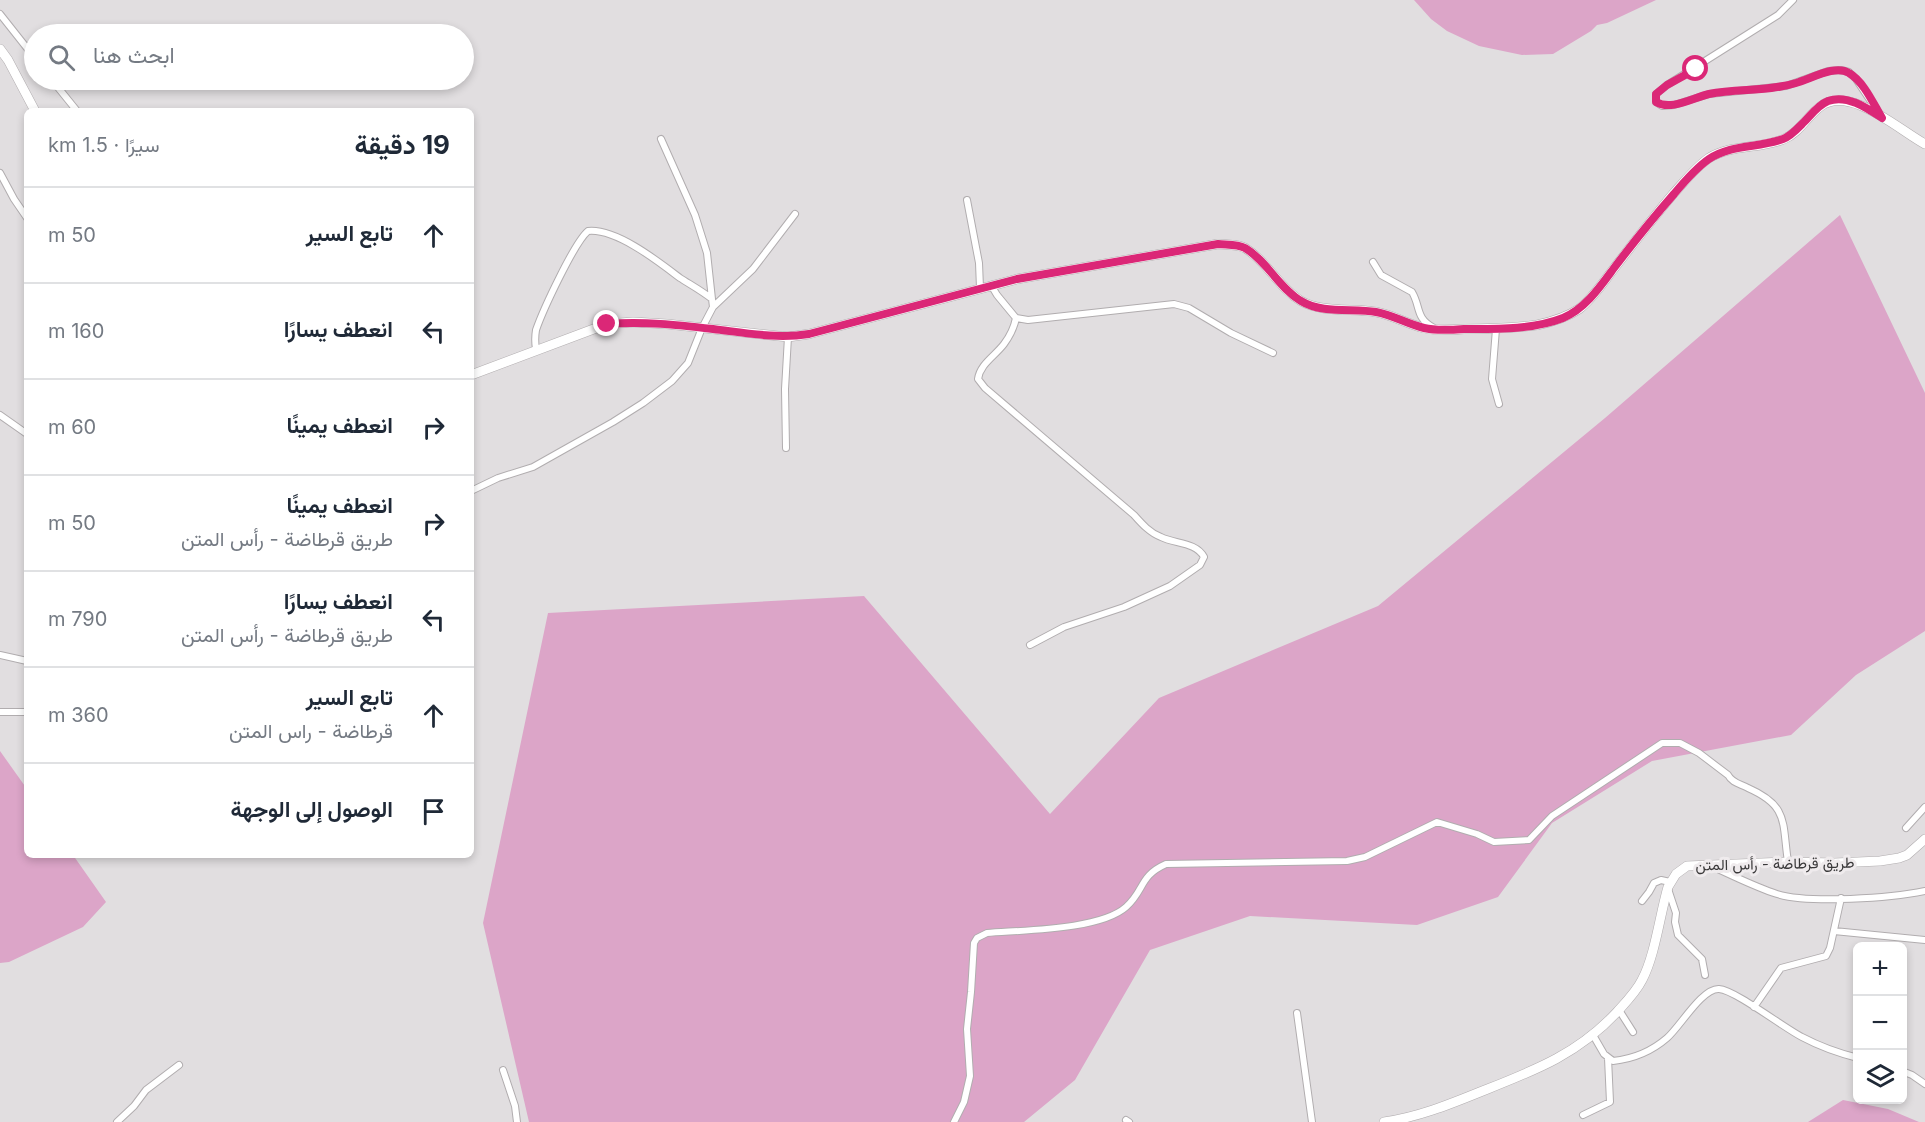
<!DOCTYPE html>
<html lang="ar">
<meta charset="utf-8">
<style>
body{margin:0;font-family:Inter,Vazirmatn,sans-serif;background:#f6f6f7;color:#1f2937;direction:rtl}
.controls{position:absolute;right:18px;bottom:18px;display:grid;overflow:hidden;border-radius:9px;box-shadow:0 3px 9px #0003}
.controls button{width:54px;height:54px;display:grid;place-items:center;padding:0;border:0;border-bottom:2px solid #e0e1e3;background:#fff;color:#1f2937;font:30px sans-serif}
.stop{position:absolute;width:18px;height:18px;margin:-14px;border:4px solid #db2777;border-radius:50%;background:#fff}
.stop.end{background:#db2777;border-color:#fff;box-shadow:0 2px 6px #0008}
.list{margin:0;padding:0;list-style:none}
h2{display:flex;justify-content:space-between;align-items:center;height:78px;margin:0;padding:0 24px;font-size:26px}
h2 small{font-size:20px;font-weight:400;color:#747a83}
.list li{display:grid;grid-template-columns:39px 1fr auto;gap:18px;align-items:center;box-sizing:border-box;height:96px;padding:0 24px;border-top:2px solid #e0e1e3}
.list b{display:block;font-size:22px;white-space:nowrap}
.list p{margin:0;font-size:20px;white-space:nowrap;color:#747a83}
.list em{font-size:20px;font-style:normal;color:#747a83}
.icon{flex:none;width:33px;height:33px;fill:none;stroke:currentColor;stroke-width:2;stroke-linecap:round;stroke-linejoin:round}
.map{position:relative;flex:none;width:1925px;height:1122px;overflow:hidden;direction:ltr}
.search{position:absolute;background:#fff;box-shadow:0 3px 9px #0003;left:24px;top:24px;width:450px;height:66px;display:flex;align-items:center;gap:15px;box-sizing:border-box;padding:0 21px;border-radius:33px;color:#747a83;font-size:22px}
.panel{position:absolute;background:#fff;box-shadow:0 3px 9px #0003;left:24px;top:108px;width:450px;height:750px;border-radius:9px;direction:rtl}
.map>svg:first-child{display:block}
.green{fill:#dca5c8}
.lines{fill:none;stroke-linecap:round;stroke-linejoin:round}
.minor-casing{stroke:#b1adaf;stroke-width:8}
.secondary-casing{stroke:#b1adaf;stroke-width:10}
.minor{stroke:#fff;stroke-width:6}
.secondary{stroke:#fff;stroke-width:9}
.route{stroke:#db2777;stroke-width:8}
.labels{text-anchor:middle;stroke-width:6;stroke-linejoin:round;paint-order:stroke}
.street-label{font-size:15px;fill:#3a393a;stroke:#efebed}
</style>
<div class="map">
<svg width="1925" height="1122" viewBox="0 0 1925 1122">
<rect width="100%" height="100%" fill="#e1dee0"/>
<path class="green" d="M1414,0h242l-49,23 -10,2 -6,6 -38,23 -31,1 -43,-9 -32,-15 -16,-12z
M1840,215l85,178v238l-69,44 -65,60 -139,26 -100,62 -54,74 -81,28 -167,-9 -100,34 -75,130 -51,42h-495l-46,-199 65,-310 316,-17 186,218 109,-116 219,-92 227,-188z
M0,751l27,38v66h46l33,47 -23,25 -74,35 -9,1z
M1843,1100l45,9 31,13h-111z"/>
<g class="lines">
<defs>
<path id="minor" d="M1793,0l-15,15 -111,70 -11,9v8l6,4 12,-1 35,-11 77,-8 42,-15 13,-1 8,2 7,7 24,36
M0,14l34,43
M52,80l25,31
M661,139l34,76 12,38 5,46
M0,173l14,26 13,19
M967,200l12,63 1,25
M1373,262l8,13 31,17c9,15 3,26 22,36
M991,285l6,10 19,23 12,2 146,-16 15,4 42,25 42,20
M713,307l40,-38 42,-55
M1016,318c-2,10 -6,18 -12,26 -9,12 -24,20 -26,35l7,9 149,127c8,9 16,18 27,22 14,7 35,5 43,20l-4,8 -30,21 -46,21 -60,20 -34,18
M1496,329l-4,50 7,25
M0,415l27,19
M786,448l-1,-59 3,-52
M471,491l27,-13 35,-11 80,-45 30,-19 29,-22 16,-18 14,-35 11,-21 -1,-8c-10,-8 -21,-14 -32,-21 -21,-16 -64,-50 -92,-47 -14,12 -45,79 -52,99 -1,6 -1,13 0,19
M0,655l27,6
M0,712h27
M1906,828l19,-21
M1713,867c21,9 42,20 64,27 33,10 114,4 148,-3
M1668,889l8,24 -1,9 3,13 24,24 3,16
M1642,901l7,-9 5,-9 7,-3 9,2
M1834,931l91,9
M1754,1007l27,-39 45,-12 4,-8 11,-50
M1619,1010l14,22
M1297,1013l15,109
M1593,1035l11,19 9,7c19,-2 39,-10 54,-23 13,-11 35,-50 52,-49 16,1 65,39 83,48 17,9 36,16 56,21
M503,1070l12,36 2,16
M1902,1071l10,4 13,9
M1583,1115l27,-13 -2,-44
M1126,1120l3,2
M117,1122l17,-16 12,-16 33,-25
M954,1122l10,-20 6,-26 -3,-47 4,-37 3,-49 3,-5 10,-5c36,-3 113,-3 139,-26 19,-17 13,-31 40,-43l181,-3 18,-4 72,-35 40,12 17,8 35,-2 23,-24 110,-73h18l19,10 29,22c4,8 13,9 20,13 41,18 34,34 40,74"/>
<path id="secondary" d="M0,49l8,11 27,51
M471,375l136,-51 26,-2 34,2 121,13 21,-3 208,-55 201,-35c9,1 19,0 27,4 22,13 34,40 56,53 21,12 52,7 75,11 17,3 31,12 48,16 13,3 27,2 40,1 25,0 49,-1 73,-4 14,-3 30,-8 42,-16 13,-10 23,-25 33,-38 20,-26 40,-52 62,-78 10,-11 22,-26 35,-35 23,-14 51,-9 75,-19 15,-6 24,-24 37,-33 29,-21 78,24 104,38
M1384,1122c34,-5 64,-17 96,-30 53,-21 97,-37 137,-80 9,-10 19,-20 25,-32 13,-24 18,-66 26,-93l8,-13 11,-8 101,-4 47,1 45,-2 19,-3 8,-3 18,-16"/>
</defs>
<use href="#minor" class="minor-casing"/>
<use href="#secondary" class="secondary-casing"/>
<use href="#minor" class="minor"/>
<use href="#secondary" class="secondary"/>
</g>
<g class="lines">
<path class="route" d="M607,324c36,-3 71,1 106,5 33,4 64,10 96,5l208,-55 201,-35c9,1 19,0 27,4 22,13 34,40 56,53 21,13 52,7 75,11 17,3 31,12 48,16 12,3 27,2 40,1 32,0 68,1 99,-11 22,-9 37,-31 51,-50 19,-25 39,-50 60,-74 10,-12 22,-26 35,-35 22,-15 50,-11 74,-20 8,-3 15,-11 21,-17 7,-7 14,-17 24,-21 19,-7 39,7 54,17 -9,-15 -18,-36 -33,-45 -14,-9 -38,6 -53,10 -29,9 -58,5 -87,11 -17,4 -38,17 -53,8v-8l11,-9 29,-16"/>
</g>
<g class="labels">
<g class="street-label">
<text transform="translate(1775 864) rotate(-1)" y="5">طريق قرطاضة - رأس المتن</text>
</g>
</g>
</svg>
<div class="controls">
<button>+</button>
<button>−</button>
<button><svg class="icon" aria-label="layers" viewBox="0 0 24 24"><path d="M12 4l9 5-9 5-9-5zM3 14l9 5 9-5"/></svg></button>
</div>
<div class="stop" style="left:1696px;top:69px"></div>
<div class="stop end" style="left:607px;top:324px"></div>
<div class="search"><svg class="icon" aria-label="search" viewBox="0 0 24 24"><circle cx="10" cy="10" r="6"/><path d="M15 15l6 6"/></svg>ابحث هنا</div>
<section class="panel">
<h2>19 دقيقة<small>سيرًا · 1.5 km</small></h2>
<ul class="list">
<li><svg class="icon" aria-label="ahead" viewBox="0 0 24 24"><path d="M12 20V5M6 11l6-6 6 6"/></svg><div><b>تابع السير</b></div><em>50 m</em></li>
<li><svg class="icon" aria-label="left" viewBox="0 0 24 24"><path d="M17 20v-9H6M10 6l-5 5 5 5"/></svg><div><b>انعطف يسارًا</b></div><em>160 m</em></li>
<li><svg class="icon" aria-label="right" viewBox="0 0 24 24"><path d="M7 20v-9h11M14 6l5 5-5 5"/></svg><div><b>انعطف يمينًا</b></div><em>60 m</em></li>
<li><svg class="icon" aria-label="right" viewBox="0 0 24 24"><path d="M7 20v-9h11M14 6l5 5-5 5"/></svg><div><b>انعطف يمينًا</b><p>طريق قرطاضة - رأس المتن</p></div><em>50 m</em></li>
<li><svg class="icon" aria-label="left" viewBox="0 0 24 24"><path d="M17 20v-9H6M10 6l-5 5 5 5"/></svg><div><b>انعطف يسارًا</b><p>طريق قرطاضة - رأس المتن</p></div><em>790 m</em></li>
<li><svg class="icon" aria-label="ahead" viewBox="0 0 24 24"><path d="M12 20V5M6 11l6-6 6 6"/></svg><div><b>تابع السير</b><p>قرطاضة - راس المتن</p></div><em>360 m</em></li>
<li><svg class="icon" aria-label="arrive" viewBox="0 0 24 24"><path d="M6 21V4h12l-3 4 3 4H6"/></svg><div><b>الوصول إلى الوجهة</b></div></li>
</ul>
</section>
</div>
